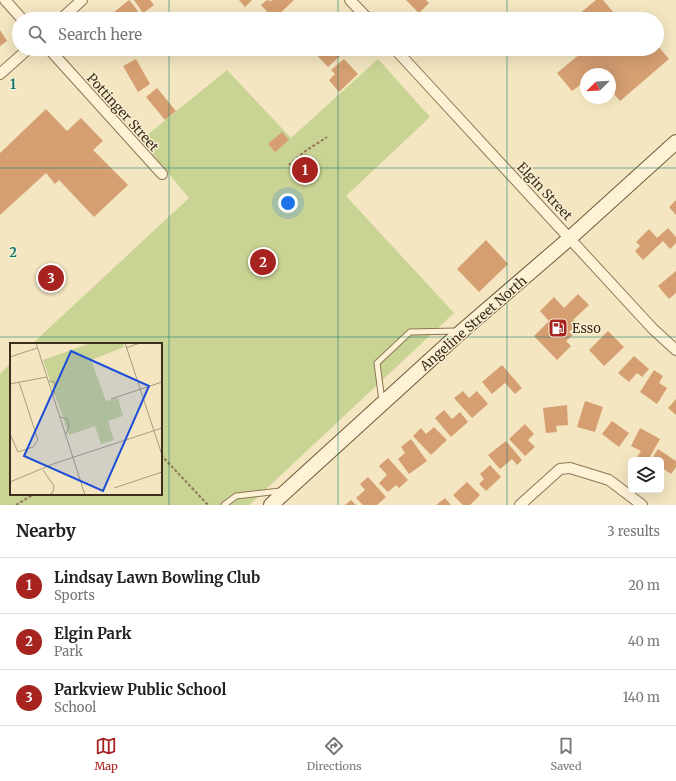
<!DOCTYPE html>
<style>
body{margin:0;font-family:Merriweather,serif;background:#f6f6f6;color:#222}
.controls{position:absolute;right:12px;bottom:12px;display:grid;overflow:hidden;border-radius:6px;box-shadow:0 4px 16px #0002}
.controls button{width:36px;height:36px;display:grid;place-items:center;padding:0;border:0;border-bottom:1px solid #e0e0e0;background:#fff;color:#222;font:20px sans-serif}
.compass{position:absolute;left:580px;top:68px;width:36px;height:36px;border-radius:50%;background:#fff;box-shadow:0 4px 16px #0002;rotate:246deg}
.you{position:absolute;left:288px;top:203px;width:14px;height:14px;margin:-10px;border:3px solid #fff;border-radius:50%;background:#1a73e8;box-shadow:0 0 0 6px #1a73e833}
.badge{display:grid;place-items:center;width:26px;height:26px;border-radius:50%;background:#a6231f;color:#fff;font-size:13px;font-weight:700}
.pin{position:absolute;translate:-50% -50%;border:2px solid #fff;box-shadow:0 1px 4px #0006}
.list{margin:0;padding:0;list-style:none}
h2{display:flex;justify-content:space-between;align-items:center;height:52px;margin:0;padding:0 16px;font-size:17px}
h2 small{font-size:13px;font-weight:400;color:#767676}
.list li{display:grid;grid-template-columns:26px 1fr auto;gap:12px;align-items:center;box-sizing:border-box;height:56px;padding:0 16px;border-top:1px solid #e0e0e0}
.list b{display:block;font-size:15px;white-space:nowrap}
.list p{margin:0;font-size:13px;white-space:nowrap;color:#767676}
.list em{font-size:13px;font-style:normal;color:#767676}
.icon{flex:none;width:22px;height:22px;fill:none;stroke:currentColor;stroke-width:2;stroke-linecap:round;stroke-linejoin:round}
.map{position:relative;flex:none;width:676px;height:505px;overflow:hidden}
.search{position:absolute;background:#fff;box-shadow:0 4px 16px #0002;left:12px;right:12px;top:12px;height:44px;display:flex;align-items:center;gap:10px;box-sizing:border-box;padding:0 14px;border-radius:22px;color:#767676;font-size:15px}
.sheet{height:220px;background:#fff}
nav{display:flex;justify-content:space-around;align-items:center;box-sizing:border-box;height:56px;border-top:1px solid #e0e0e0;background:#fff;font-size:11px;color:#767676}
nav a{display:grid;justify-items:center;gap:2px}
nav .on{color:#a6231f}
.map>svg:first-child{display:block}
.green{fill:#c9d394}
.building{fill:#d69f72}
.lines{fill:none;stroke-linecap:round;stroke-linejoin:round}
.service-casing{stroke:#8f7656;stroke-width:7}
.minor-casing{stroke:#8f7656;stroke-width:12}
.secondary-casing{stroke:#715739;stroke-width:16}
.path{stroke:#8f7656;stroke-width:2;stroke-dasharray:3 2;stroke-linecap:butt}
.service{stroke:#fdf2d6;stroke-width:5}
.minor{stroke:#fdf2d6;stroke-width:10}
.secondary{stroke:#fdf2d6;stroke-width:14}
.grid{fill:none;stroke:#0f766e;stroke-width:1;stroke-opacity:0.55}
.labels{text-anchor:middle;stroke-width:3;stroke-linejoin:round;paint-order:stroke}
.street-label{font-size:13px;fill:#3d2d1c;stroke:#f9efd2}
.poi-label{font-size:13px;fill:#3d2d1c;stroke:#f9efd2;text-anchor:start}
.inset-road{fill:none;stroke:#aa9c7f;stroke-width:1}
.view{fill:#1d4ed8;fill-opacity:0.15;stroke:#1d4ed8;stroke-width:2}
.inset-edge{fill:none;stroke:#3d2d1c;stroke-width:2}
.grid-label{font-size:13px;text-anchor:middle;font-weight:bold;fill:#0f766e;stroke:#f9efd2;stroke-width:3;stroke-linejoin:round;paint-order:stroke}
</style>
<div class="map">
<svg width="676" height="505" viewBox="0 0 676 505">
<rect width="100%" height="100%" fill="#f3e6c1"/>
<path class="green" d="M378,59l52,58 -84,79 108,117 -205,192h-249v-131l11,-11v131h150v-150h-129l157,-146 -48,-58 86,-70 64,68z"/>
<path class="building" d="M129,0l9,11 -9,8h-19l-2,-2z
M134,0h16l4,5 -11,8z
M239,0h13l-7,7z
M267,0l4,1 2,-1h21l-20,19 -13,-14z
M406,0h20l3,3 -10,10z
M596,0h7l16,19h-46z
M301,12l7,7h-15z
M0,30l7,11 -7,5z
M657,45l12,14 -49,42 -10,-12v-15h-24v14l-2,2 -4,-5 -8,6 -15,-18 23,-19 -4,-5h81z
M301,49h34l6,6 -13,12 -15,-16 -6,5z
M136,59l14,25 -12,8 -15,-26z
M344,59l14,15 -19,18 -10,-12 6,-6 -4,-4z
M157,88l19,23 -11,9 -19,-23z
M46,109l21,22 14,-13 22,23 -10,9 35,35 -34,32 -35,-37 -4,4 -9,-11 -46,42v-62z
M282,132l7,8 -14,12 -7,-8z
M306,154l15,17 -17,15 -15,-16z
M676,200v15l-7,-8z
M668,228l8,9v6l-6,6 -7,-8 -20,19 -8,-9 5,-5 -4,-4 13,-13 8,9z
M486,240l22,24 -29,28 -22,-23z
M676,271v22l-7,6 -11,-13z
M578,294l11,11 -16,15 5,4 -9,8 4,3 -7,6 5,5 -14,14 -23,-24 15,-15 -9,-10 14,-14 10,11z
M608,331l16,16 -20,19 -15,-16z
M634,356l15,13 -7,8 -5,-4 -8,9 -11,-9z
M502,365l20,23 -7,6 -10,-11 -13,11 -10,-12z
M654,370l9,6 -4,7 8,5 -10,16 -17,-12z
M463,391l6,7 8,-7 11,13 -16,14 -18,-20z
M676,399v16l-8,-7z
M585,401l18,6 -8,25 -18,-5z
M567,405l1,20 -12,1 1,6 -11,1 -3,-25z
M444,410l8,9 8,-7 8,10 -17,15 -16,-19z
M612,421l17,12 -10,14 -17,-13z
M525,424l9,10 -6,6 7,7 -10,9 -16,-17z
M434,427l13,13 -16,15 -18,-19 8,-8 5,6z
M640,428l20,11 -12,21h-6l-5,-3 4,-6 -10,-5z
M411,439l16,22 -18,13 -11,-15 7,-6 -4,-6z
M506,441l16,19 -5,5 -5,-6 -12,10 -12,-14z
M658,449l18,12v6l-5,7 -10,-7v-7h-10z
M388,458l20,22 -9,8 -3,-3 -8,7 -9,-9 8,-8 -8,-9z
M490,465l11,12 -15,14 -7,-7 5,-5 -4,-5z
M368,477l18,20 -9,8h-14l-7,-7 9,-8 -5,-6z
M467,482l13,13 -10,10h-7l-10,-10z
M445,498l6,7h-15z
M351,500l5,5h-11z"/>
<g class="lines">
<defs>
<path id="service" d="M382,401l-5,-38 33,-31 47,-1
M224,505l12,-9 44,-5"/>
<path id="minor" d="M5,0l17,19
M350,0l18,19
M61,19l21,-19
M49,49l113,125
M395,49l258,280 23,21
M0,74l28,-25
M520,505l40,-36 10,-1 39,12 33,25"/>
<path id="secondary" d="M271,505l191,-174 108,-93 106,-96"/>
</defs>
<use href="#service" class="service-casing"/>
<use href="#minor" class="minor-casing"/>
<use href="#secondary" class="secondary-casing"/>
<path class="path" d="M289,165l15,-13 23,-15
M161,455l47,50
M16,505l18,-11"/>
<use href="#service" class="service"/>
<use href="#minor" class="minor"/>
<use href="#secondary" class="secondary"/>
</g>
<path class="grid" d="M169,0v19M338,0v19M507,0v19M169,49v456M338,49v456M507,49v456M0,168h676M0,337h676"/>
<defs>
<symbol id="fuel-square" viewBox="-11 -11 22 22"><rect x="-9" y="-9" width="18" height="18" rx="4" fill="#a6231f" stroke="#f9efd2"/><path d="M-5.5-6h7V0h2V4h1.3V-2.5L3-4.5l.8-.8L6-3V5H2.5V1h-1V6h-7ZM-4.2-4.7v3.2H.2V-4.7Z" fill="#fff"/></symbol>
</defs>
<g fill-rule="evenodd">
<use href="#fuel-square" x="547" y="317" width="22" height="22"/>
</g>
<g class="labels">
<g class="street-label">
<text transform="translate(123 112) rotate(48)" y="5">Pottinger Street</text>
<text transform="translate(545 191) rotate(47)" y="5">Elgin Street</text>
<text transform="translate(473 323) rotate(-41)" y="5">Angeline Street North</text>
</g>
<g class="poi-label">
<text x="572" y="333">Esso</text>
</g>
</g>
<g transform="translate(10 343)">
<rect width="152" height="152" fill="#f3e6c1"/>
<path d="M81,0h32l1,4 -33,13 15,41 12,-3 5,18 -15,5 6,19 -13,4 -6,-18 -26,9 -26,-75z" fill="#c9d394"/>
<path class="inset-road" d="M26,0l49,152M115,0l37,112M116,5l14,-5M0,14l27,-9M39,38l6,1 -1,13M0,41l37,-7M101,56l51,-17M50,74l7,2 2,7 -3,8M0,91l8,18 15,-5 5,-7 -19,-58M33,127l11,16 -1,6 -4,3M0,139l43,-18 109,-36M104,145l48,-16"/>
<path class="view" d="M61,8l78,35 -46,105 -79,-35z"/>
<rect width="152" height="152" class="inset-edge"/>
</g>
<g class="grid-label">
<text x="13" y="89">1</text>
<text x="13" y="257">2</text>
</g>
</svg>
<div class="controls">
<button><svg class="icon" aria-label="layers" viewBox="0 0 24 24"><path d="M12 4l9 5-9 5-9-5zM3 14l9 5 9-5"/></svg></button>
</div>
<svg class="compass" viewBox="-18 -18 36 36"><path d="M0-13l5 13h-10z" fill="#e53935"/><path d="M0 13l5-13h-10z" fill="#767676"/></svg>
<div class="you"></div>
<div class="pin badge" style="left:305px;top:170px">1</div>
<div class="pin badge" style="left:263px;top:262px">2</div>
<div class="pin badge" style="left:51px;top:278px">3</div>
<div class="search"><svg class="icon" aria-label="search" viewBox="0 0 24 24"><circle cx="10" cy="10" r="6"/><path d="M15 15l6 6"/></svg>Search here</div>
</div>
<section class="sheet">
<h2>Nearby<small>3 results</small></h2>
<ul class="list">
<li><span class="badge">1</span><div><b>Lindsay Lawn Bowling Club</b><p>Sports</p></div><em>20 m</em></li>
<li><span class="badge">2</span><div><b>Elgin Park</b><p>Park</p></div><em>40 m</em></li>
<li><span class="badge">3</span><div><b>Parkview Public School</b><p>School</p></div><em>140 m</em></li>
</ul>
</section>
<nav>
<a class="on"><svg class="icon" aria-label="map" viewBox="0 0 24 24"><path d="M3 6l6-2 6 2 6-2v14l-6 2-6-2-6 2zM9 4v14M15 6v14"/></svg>Map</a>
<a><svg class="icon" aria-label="directions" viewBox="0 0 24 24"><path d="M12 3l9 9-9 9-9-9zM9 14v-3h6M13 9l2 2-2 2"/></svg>Directions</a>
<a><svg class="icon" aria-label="saved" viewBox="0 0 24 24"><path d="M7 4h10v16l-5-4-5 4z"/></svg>Saved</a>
</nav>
